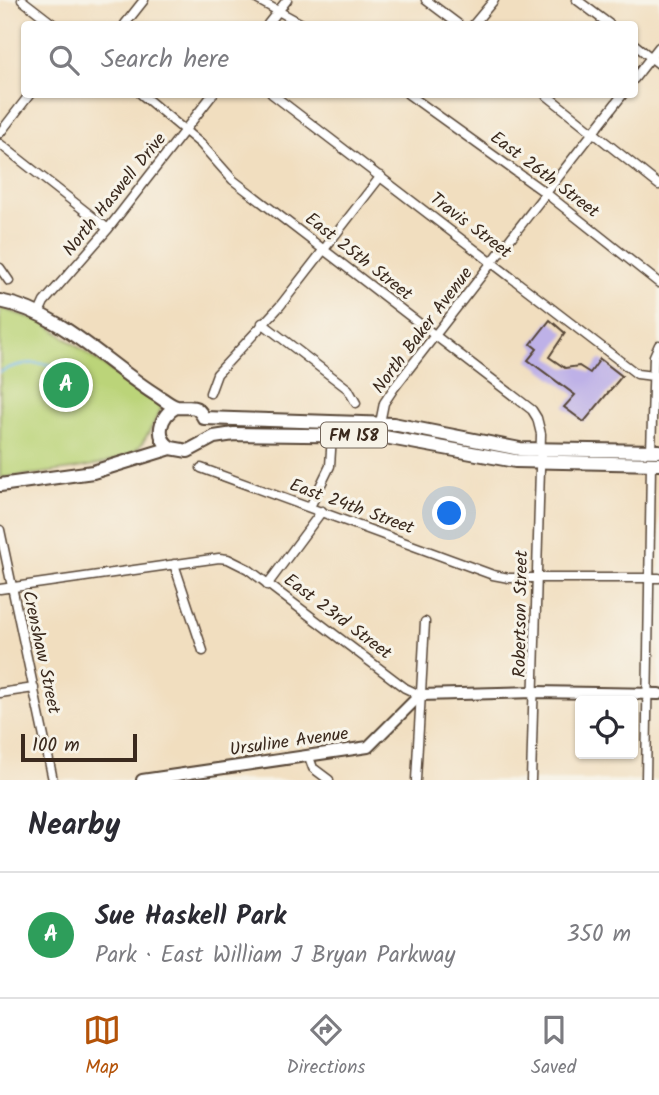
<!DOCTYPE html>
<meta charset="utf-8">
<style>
body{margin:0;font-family:Kalam,sans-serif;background:#f2f2f3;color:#2b2b33}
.controls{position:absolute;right:21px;bottom:21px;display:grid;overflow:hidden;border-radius:7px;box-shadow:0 2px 5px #0004}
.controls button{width:63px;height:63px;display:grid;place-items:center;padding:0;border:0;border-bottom:2px solid #e1e1e2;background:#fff;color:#2b2b33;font:35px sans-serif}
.scale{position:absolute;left:21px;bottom:18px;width:116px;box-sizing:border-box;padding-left:7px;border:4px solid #3b2a1e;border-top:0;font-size:19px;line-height:24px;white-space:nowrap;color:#3b2a1e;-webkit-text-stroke:5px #f7f3e8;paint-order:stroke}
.you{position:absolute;left:450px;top:514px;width:24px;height:24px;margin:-18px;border:5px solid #fff;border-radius:50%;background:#1a73e8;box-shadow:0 0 0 10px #1a73e833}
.badge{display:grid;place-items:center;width:46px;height:46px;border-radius:50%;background:#b45309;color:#fff;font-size:23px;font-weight:700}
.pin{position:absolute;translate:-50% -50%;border:4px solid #fff;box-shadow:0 2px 7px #0006}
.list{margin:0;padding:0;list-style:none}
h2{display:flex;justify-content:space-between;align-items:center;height:91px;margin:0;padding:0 28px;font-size:30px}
h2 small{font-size:23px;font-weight:400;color:#7c7c81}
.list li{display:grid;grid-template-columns:46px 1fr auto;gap:21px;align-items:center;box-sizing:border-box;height:126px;padding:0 28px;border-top:2px solid #e1e1e2}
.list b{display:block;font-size:26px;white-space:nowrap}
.list p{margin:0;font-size:23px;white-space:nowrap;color:#7c7c81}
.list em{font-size:23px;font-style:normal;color:#7c7c81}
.icon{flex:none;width:38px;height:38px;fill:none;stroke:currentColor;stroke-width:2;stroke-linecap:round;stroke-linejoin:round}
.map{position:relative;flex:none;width:659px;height:780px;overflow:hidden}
.search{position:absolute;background:#fff;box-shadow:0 2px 5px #0004;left:21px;right:21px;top:21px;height:77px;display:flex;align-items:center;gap:18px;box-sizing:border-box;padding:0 24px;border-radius:7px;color:#7c7c81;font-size:26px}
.sheet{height:217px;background:#fff}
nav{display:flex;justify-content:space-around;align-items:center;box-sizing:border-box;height:98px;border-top:2px solid #e1e1e2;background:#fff;font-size:19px;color:#7c7c81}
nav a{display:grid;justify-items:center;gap:4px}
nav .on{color:#b45309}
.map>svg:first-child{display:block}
.green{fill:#bbd479;stroke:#7b7f4c;stroke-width:2}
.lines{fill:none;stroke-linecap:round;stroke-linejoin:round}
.stream{stroke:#7bbdf1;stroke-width:2.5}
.building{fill:#beb1e7}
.street-casing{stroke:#564536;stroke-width:11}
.secondary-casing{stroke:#564536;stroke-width:14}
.primary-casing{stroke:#564536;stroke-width:16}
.street{stroke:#fff;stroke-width:8}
.secondary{stroke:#fff;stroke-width:10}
.primary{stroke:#fff;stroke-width:12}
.labels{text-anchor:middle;stroke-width:6;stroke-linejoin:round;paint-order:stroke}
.shield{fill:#f7f3e8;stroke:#73665b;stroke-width:2}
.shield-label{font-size:16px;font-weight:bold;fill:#3b2a1e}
.street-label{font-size:18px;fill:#3b2a1e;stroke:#f7f3e8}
</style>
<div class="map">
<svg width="659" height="780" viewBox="0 0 659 780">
<rect width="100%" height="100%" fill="#f7f3e8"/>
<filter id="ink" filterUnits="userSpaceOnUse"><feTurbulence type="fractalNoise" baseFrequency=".0143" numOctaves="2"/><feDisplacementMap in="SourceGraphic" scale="14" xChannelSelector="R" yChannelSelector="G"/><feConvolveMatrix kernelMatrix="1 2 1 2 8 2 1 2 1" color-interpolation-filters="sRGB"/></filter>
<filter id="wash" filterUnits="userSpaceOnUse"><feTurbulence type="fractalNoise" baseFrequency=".00686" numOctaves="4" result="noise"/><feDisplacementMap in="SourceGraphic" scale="28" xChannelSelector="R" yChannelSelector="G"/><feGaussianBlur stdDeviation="1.57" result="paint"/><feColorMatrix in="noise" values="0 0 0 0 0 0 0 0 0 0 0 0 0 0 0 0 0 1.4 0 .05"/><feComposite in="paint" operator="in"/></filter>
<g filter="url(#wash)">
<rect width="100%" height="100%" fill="#f1debf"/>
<path class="green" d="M0,308l43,14 119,85c-6,11 -16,34 -25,42 -22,19 -106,25 -137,29z"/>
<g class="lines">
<path class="stream" d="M0,372c24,-13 63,-13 80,11"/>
</g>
<g id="blocks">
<path class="building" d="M550,320l15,13 -16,24 16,11 14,-2 11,7 10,-14 22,17 -38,46 -20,-15 11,-12 -47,-35 9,-11 -6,-5z"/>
</g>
</g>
<g filter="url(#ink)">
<use href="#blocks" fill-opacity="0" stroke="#564536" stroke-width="2"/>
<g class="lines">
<defs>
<path id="street" d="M22,0l31,24
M258,0l44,24
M426,0l32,24
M577,0l32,24
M125,24l19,-24
M268,24l19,-24
M474,24l20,-24
M634,44l25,20
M634,79l25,-32
M141,94l60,50 32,36 299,230 5,8 4,16 -10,346
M272,94l365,280 16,2
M408,94l139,100 112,89
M545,94l114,91
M0,133l30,-39
M0,144l108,85
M0,268l9,13
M39,313l5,-11 64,-73 105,-135
M262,323l86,66 8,14
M210,393l7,-19 63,-68 101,-130
M380,423l4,-20 10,-15 229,-294
M651,451l3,-95 5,-11
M201,468l292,107 16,3h150
M310,507l20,-41 2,-31
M0,530l53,250
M174,564l29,87
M267,585l55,-74
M0,589l219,-31 9,1 20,10 157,119 15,7
M0,693l34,-5
M309,757l4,11 16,12
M416,780l9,-158
M646,780l5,-316"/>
<path id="secondary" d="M142,780l226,-33 52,-52 114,-3 125,2"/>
<path id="primary" d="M0,301c62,12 106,63 158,95 5,3 13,10 19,11 14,2 18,-5 27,11l189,6 127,25 139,2
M171,448c-17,-11 -11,-32 5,-41
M0,485l93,-13 78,-24 17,3 26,-14 20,-3 145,2 136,25 144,3"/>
</defs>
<use href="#street" class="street-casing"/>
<use href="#secondary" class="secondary-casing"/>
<use href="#primary" class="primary-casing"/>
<use href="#street" class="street"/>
<use href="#secondary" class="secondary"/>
<use href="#primary" class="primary"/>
</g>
</g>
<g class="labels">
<rect class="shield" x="321" y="422.5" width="66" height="25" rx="5"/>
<g class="shield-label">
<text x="354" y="441">FM 158</text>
</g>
<g class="street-label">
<text transform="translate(545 174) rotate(37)" y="6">East 26th Street</text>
<text transform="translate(114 194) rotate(-51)" y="6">North Haswell Drive</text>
<text transform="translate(471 225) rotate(37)" y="6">Travis Street</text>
<text transform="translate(359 256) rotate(38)" y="6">East 25th Street</text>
<text transform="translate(422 330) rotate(-53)" y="6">North Baker Avenue</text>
<text transform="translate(352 506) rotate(20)" y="6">East 24th Street</text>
<text transform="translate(520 614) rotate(-89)" y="6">Robertson Street</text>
<text transform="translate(338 616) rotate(37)" y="6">East 23rd Street</text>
<text transform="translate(42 652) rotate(78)" y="6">Crenshaw Street</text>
<text transform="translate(289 741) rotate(-8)" y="6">Ursuline Avenue</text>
</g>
</g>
</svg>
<div class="controls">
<button><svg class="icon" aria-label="locate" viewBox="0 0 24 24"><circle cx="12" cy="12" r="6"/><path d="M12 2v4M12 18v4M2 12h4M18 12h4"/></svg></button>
</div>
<div class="scale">100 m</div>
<div class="you"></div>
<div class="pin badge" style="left:66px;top:385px;background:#2e9e5b">A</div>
<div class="search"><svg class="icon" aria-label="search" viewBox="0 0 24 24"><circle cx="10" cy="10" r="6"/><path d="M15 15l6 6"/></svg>Search here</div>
</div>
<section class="sheet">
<h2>Nearby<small></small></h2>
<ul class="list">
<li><span class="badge" style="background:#2e9e5b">A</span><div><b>Sue Haskell Park</b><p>Park · East William J Bryan Parkway</p></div><em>350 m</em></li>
</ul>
</section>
<nav>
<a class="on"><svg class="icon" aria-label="map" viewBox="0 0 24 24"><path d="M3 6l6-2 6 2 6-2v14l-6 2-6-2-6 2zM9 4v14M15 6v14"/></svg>Map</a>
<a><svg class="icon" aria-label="directions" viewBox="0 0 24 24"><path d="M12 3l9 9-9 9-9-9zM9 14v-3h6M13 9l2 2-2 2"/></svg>Directions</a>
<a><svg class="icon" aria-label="saved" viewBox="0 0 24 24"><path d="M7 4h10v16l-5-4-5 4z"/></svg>Saved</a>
</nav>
